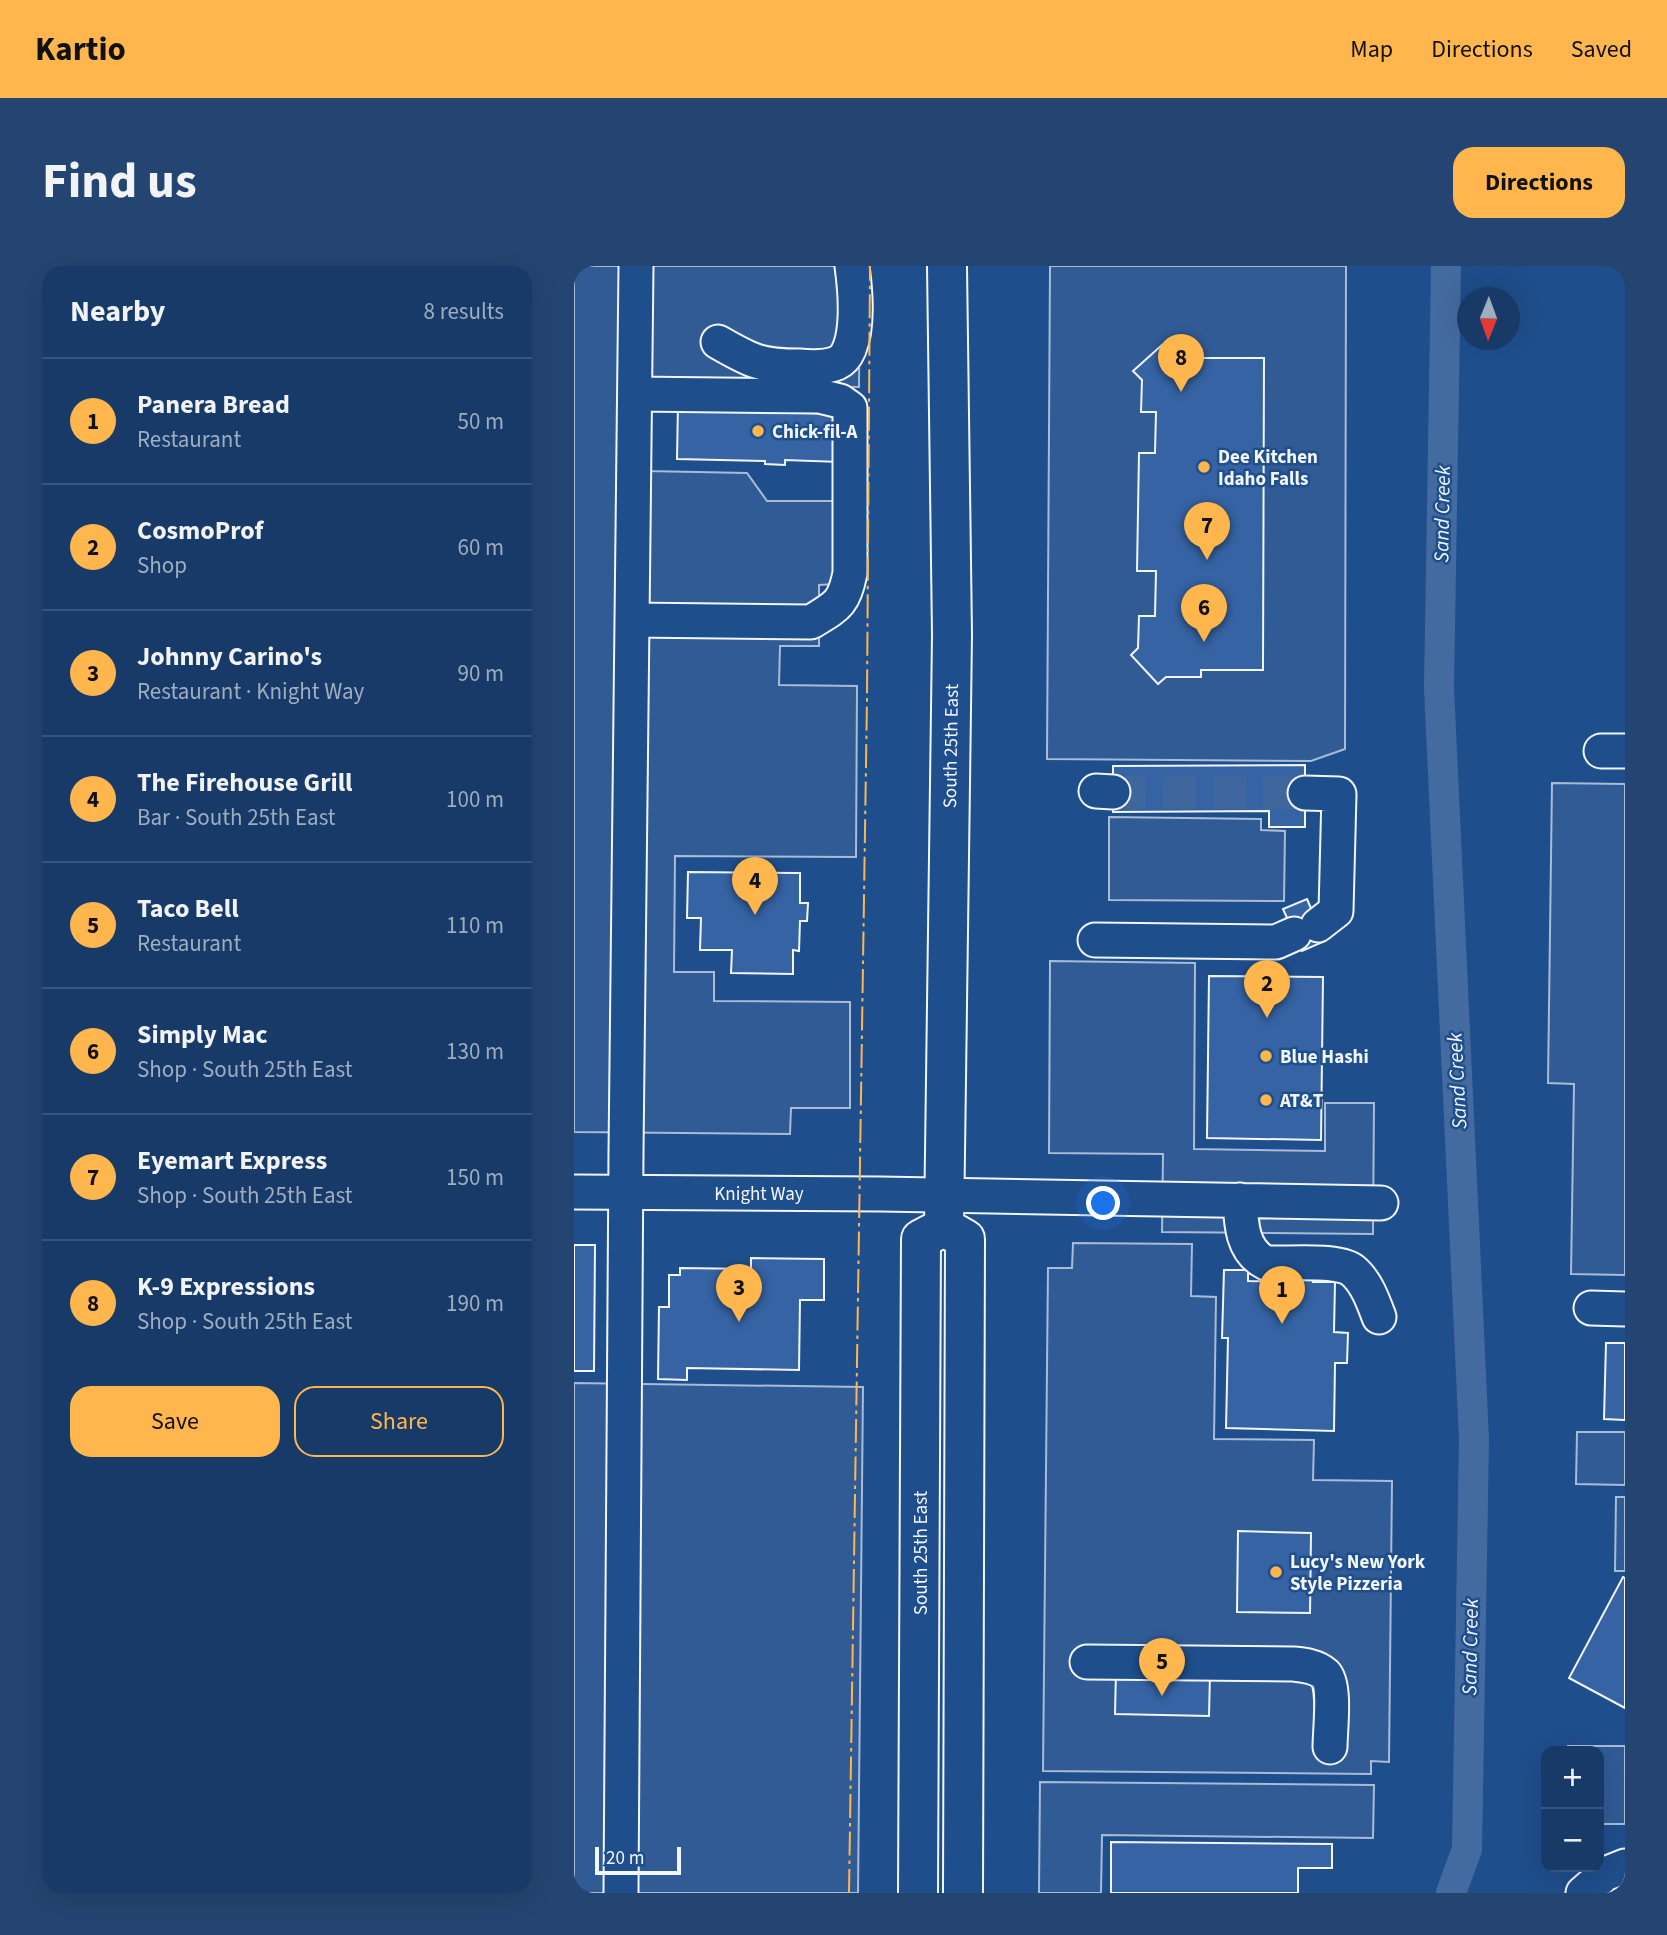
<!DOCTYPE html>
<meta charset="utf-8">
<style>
body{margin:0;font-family:"Source Sans 3",sans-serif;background:#244571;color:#f1f3f6}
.controls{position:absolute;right:21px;bottom:21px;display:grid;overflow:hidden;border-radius:14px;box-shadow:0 7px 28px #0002}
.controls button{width:63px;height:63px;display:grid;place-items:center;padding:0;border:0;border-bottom:2px solid #36547d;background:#173a69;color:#f1f3f6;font:35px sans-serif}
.compass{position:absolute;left:883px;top:21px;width:63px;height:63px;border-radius:50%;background:#173a69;box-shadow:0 7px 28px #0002;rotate:181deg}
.scale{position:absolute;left:21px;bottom:18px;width:86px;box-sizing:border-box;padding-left:7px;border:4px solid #f2f6ff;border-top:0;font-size:19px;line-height:24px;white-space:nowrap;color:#f2f6ff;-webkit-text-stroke:5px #1f4e8c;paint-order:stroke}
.you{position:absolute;left:530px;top:938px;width:24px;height:24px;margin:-18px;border:5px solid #fff;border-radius:50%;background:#1a73e8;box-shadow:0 0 0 10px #1a73e833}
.badge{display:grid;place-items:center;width:46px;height:46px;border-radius:50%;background:#ffb74d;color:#111;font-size:23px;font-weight:700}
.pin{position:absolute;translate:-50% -58px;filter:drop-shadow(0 2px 4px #0008)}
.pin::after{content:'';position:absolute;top:37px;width:24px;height:21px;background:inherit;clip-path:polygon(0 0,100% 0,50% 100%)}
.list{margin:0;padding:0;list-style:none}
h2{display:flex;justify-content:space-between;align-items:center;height:91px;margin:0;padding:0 28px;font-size:30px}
h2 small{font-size:23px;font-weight:400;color:#9eadc0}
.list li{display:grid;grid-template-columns:46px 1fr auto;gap:21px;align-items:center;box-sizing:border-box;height:126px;padding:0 28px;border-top:2px solid #36547d}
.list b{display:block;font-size:26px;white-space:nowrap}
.list p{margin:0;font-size:23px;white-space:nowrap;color:#9eadc0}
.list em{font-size:23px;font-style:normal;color:#9eadc0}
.actions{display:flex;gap:14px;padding:21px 28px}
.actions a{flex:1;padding:16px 0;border:2px solid #ffb74d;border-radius:21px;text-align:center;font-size:24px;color:#ffb74d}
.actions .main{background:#ffb74d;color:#111}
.map{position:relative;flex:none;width:1051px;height:1627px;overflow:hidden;border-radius:21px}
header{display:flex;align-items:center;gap:42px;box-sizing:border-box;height:98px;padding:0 35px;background:#ffb74d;color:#111}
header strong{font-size:33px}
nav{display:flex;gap:38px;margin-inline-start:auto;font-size:24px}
.intro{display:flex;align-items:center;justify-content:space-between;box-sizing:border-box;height:168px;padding:0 42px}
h1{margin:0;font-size:49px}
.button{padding:18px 32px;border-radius:21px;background:#ffb74d;color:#111;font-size:24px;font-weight:700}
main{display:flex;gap:42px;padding:0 42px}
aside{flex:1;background:#173a69;border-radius:21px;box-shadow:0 7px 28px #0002}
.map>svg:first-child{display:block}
.built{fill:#305b95;stroke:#a8bbd7;stroke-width:2}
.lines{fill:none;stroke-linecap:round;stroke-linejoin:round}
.canal{stroke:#446ba0;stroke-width:30}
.building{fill:#3563a3;stroke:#f2f6ff;stroke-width:2}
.minor-tunnel{stroke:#3f679d;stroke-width:33;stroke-dasharray:33 17;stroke-linecap:butt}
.minor-casing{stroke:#f2f6ff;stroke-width:37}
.major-casing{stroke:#f2f6ff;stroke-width:42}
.minor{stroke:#1f4e8c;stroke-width:33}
.major{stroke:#1f4e8c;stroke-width:38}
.power{stroke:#ffb74d;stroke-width:2;stroke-dasharray:24 5 3.5 5;stroke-linecap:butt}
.poi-dot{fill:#ffb74d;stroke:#1f4e8c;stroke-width:2.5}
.labels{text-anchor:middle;stroke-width:5;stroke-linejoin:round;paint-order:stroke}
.poi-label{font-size:19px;font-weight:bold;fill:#f2f6ff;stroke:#1f4e8c;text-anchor:start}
.street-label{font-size:19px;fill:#f2f6ff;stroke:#1f4e8c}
.water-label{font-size:21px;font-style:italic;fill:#f2f6ff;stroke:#1f4e8c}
</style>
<header>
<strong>Kartio</strong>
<nav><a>Map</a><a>Directions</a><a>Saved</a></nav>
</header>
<div class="intro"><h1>Find us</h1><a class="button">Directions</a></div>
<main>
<aside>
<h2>Nearby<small>8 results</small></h2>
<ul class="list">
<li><span class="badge">1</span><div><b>Panera Bread</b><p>Restaurant</p></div><em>50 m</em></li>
<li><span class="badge">2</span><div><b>CosmoProf</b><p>Shop</p></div><em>60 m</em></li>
<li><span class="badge">3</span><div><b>Johnny Carino's</b><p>Restaurant · Knight Way</p></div><em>90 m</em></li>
<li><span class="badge">4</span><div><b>The Firehouse Grill</b><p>Bar · South 25th East</p></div><em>100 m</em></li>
<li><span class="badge">5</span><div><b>Taco Bell</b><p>Restaurant</p></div><em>110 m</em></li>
<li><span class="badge">6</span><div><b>Simply Mac</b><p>Shop · South 25th East</p></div><em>130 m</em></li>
<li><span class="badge">7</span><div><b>Eyemart Express</b><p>Shop · South 25th East</p></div><em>150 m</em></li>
<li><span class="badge">8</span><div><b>K-9 Expressions</b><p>Shop · South 25th East</p></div><em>190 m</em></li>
</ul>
<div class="actions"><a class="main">Save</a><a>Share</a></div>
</aside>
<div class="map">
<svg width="1051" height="1627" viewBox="0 0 1051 1627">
<rect width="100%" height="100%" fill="#1f4e8c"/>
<path class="built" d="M0,0h286l-1,121 -213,-3v87l101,2 20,28h70v83l-18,1v61h-39l-1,39 78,1 -1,171 -181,-1 -1,116h40v29l136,1v106h-59l-1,26 -216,-2z
M476,0h296l-1,483 -34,12 -264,-2z
M978,517l73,1v491l-54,-1 3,-190 -26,-1z
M535,551l152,2v11l24,1 -1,70 -175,-1z
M476,695l145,2 -1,186 131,2v-48h49l-1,131 -211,-2 1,-78 -114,-1z
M499,977l119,1 -1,52 25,1 -2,142 100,1 -1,40 79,1 -3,281 -18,-1v13l-328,-3 5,-503h24z
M0,1117l289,4 -5,506h-284z
M1003,1166h48v53l-49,-1z
M1042,1231h9v74h-10z
M994,1480h57v78h-26v-73h-31z
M466,1516l334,3 -1,53 -271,-3 -1,58h-62z"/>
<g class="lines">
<path class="canal" d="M872,0l-7,422 35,751 -7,410 -16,44"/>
</g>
<path class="building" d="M588,79l5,6 35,-1v8h62l-1,312h-62v7h-35l-8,7 -27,-29 7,-7 1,-32h16l1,-45h-19l2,-118h16l1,-41h-15l1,-32 -9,-9z
M104,137l91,2 -1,7 72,2v48l-55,-2v5l-20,-1v-3l-88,-2z
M731,499v62h-36v-16l-156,1v-46z
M114,606l112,1v30h8l-1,18h-7l-1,30 -6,-1v24l-62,-1 1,-23h-32l1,-32h-14z
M733,633l18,42 -23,10 -19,-42z
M635,710l114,1 -2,163 -114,-2z
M0,979h21l-1,126h-20z
M177,992l73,1v41h-24l-1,70 -112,-2v12l-29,-1 1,-72h10v-32h11v-7l71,1z
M650,1004h24v11l48,1 1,-11h16v11h22l-1,50 14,1 -1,30h-12l-1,68 -108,-3 2,-90h-6z
M1032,1077h19v77l-21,-1z
M664,1265l73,2 -1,80 -73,-1z
M1049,1311l2,1v130l-56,-30z
M542,1405l94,2 -1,43 -94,-2z
M537,1576l221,2v24h-34v25h-187z"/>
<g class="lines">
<path class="minor-tunnel" d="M539,526l192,1"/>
<defs>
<path id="minor" d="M144,76c33,19 42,24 81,24 12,1 26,2 38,-3 25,-11 18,-75 15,-97
M58,354l179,2c26,-16 33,-18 39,-49v-165l-10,-7 -21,-5 -184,-2
M1027,485h24
M522,525l17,1
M731,527l34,1 -3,117 -18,14
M521,674l181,2 18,-8
M0,926l307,2 500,9
M666,934c1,24 2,51 26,63 21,1 70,-4 86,7 14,11 21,31 27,47
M1017,1042l34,1
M513,1396l206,2c11,1 23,2 32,10 11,11 5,57 5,73
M47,1627l5,-741 10,-886
M1009,1627l22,-19 20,-8"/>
<path id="major" d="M370,961l8,-592 -5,-369
M370,961l21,12 -2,654
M344,1627l3,-654 23,-12"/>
</defs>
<use href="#minor" class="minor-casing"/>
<use href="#major" class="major-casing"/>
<use href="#minor" class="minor"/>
<use href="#major" class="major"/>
<path class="power" d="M275,1627l18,-1195 3,-432"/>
</g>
<g class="poi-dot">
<circle cx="184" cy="165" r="7"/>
<circle cx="630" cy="201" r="7"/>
<circle cx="692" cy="790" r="7"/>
<circle cx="692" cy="834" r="7"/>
<circle cx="702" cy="1306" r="7"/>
</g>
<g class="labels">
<g class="poi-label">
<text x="198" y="172">Chick-fil-A</text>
<text x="644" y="197">Dee Kitchen<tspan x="644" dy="22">Idaho Falls</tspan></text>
<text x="706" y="797">Blue Hashi</text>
<text x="706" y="841">AT&amp;T</text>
<text x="716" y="1302">Lucy's New York<tspan x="716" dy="22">Style Pizzeria</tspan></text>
</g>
<g class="street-label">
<text transform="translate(376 480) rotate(-89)" y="7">South 25th East</text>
<text x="185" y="934">Knight Way</text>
<text transform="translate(346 1287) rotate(-90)" y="7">South 25th East</text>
</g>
<g class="water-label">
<text transform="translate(868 248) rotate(-89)" y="7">Sand Creek</text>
<text transform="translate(883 815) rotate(-93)" y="7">Sand Creek</text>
<text transform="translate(896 1381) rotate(-89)" y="7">Sand Creek</text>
</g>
</g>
</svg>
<div class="controls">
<button>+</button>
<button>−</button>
</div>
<svg class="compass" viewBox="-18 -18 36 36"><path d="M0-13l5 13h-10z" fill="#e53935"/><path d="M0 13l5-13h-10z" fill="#9eadc0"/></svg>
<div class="scale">20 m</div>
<div class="you"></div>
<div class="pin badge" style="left:708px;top:1058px">1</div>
<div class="pin badge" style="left:693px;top:752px">2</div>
<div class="pin badge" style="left:165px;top:1056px">3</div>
<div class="pin badge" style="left:181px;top:649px">4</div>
<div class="pin badge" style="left:588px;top:1430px">5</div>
<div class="pin badge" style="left:630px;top:376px">6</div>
<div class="pin badge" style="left:633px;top:294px">7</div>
<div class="pin badge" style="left:607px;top:126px">8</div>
</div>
</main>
